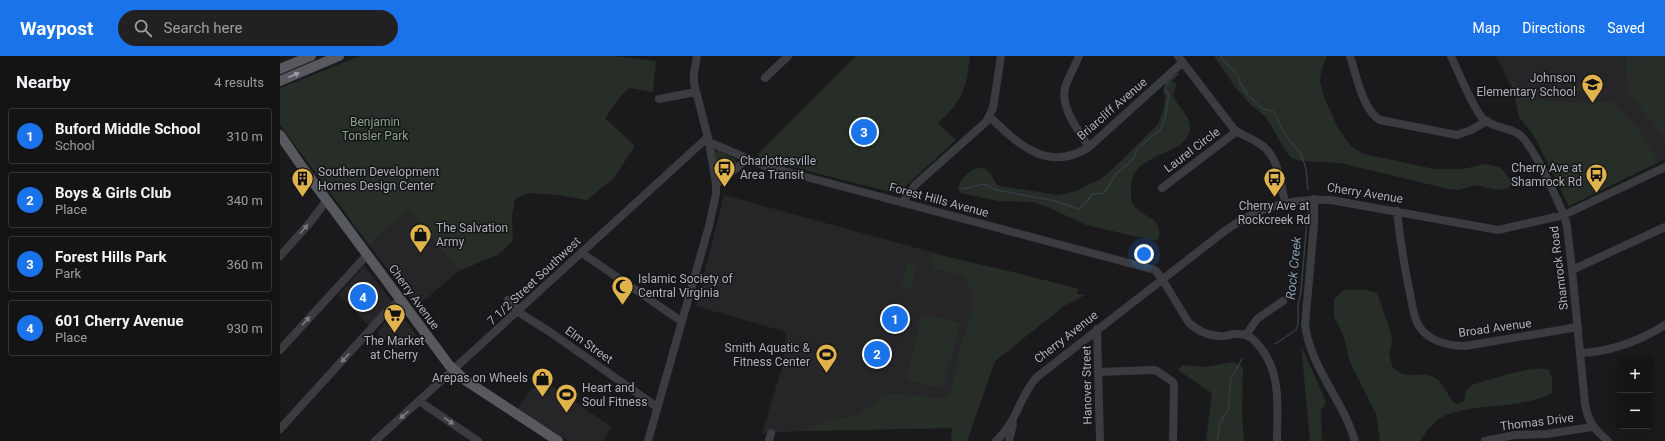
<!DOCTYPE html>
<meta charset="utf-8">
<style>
body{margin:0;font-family:Roboto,sans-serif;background:#212122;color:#f1f3f6}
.controls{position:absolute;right:12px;bottom:12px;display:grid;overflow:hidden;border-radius:4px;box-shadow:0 4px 16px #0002}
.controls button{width:36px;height:36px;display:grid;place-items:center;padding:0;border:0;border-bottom:1px solid #333334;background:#141415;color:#f1f3f6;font:20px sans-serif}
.you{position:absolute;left:864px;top:198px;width:14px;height:14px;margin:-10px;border:3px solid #fff;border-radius:50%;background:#1a73e8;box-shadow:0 0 0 6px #1a73e833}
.badge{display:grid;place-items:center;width:26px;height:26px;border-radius:50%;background:#1a73e8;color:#fff;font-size:13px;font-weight:700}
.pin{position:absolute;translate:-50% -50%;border:2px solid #fff;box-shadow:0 1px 4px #0006}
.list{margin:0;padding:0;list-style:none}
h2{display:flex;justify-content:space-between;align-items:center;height:52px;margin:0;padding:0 16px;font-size:17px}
h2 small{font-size:13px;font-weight:400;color:#9d9ea0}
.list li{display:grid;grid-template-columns:26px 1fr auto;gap:12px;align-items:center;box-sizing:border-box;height:56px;margin:0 8px 8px;padding:0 8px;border:1px solid #333334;border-radius:4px}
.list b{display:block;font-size:15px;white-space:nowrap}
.list p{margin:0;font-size:13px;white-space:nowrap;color:#9d9ea0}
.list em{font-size:13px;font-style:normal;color:#9d9ea0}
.icon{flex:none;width:22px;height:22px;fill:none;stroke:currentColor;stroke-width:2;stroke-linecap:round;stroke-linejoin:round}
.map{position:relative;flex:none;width:1385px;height:385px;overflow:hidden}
header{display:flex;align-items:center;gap:24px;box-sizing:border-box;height:56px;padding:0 20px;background:#1a73e8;color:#fff}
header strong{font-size:19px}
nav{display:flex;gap:22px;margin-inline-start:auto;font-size:14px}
.search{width:280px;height:36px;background:#212122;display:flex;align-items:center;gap:10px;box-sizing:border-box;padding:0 14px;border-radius:22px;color:#9d9ea0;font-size:15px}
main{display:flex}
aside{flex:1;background:#141415}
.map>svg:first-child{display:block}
.built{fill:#262628}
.green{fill:#262e27}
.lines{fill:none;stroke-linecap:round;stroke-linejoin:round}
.stream{stroke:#353c43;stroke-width:1.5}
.minor{stroke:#3b3c40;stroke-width:8}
.major{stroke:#57595f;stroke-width:10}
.oneway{fill:#9d9fa8}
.oneway2{fill:#7a7c83}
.labels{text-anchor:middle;stroke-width:3;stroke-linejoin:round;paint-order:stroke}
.poi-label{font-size:12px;fill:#aeb1ba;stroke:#151517;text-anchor:start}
.street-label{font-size:12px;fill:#aeb1ba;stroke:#151517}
.park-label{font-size:12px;fill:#87a389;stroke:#151517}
.water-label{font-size:13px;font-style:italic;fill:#899db1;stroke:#151517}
</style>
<header>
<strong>Waypost</strong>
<div class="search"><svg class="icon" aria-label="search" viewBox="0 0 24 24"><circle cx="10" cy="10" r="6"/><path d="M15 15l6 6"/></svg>Search here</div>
<nav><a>Map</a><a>Directions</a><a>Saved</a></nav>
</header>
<main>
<aside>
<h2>Nearby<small>4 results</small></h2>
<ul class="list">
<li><span class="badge">1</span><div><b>Buford Middle School</b><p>School</p></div><em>310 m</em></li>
<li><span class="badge">2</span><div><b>Boys &amp; Girls Club</b><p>Place</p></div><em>340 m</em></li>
<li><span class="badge">3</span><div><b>Forest Hills Park</b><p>Park</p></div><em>360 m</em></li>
<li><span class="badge">4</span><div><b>601 Cherry Avenue</b><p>Place</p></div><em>930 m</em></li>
</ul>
</aside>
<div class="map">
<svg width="1385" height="385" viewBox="0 0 1385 385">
<rect width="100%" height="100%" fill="#1a1a1c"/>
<path class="built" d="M1216,0h169v103l-96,47z
M444,139l222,61 133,33 -2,5 8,1 -21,11 -69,55 -28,80h-16l1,-13 -146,3 -44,2 21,-69 3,-32 -90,-26z
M128,154l51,61 -43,36 -47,-62z
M84,209l29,38 -22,25 -32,-33z
M116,252l21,28 -15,11 -8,1 -17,-15z
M260,322l72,49 -9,14h-34l-52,-32z"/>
<path class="green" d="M80,0h255l41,5 -3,31 -24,-4 -9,9 -15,21 30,28 -22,33 -26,21 -30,-5 -29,-2 -13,6 -3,17 1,25 -14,13 -40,17 -51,-61 -39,35 -89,-120v-37z
M576,0h114c-4,34 -6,43 -32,67l18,17 -56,51 -9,1 -130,-33 -4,-4z
M934,0h113l-5,12 -2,13 4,16 14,31 13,18 13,8 70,15h29l21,-5 11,2 6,2 9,11 1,4 -2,5 -12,2 -21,-5 -18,5 -10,-1 -108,-26 -40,-2 -8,-3 -6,-6 -20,-35 -14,-11 -17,-19z
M1385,0v88l-3,-8 -12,-17 -21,-23 -3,-39z
M1231,24l23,20 51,3 26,-2c22,18 34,37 48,61l-90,44 -35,-70 -15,-19z
M887,25h5l5,3 -4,10c3,12 16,19 17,32 2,28 -49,25 -58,53 -1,3 -1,8 -1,12 -2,30 33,19 28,47l-3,3 -70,-16 -38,-18 -16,-5 -34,-1 -37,-8 -3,-3c1,-11 19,-29 30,-19 6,5 5,10 11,15l59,9 18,-4 25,-12 19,-17 38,-38 6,-17 1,-10 -2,-7z
M1291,25h3l26,10h-28l-4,-5z
M438,94l18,10v4l-12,9 -7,-3 -2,-18z
M653,198l80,18 66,17 -2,5 8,1 -21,11 -69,55 -28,80h-16l1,-13 -146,3 21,-11 29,-4 26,-19 13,-4 43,5 11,-1 14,-59 9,-25 1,-20 -7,-14 -8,-5 -23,-5 -4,-12z
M627,207l11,3 -7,23 -11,-3z
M1064,234h23l10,3 14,40 1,10 -3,11 4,14c4,2 9,7 14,7 9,1 19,-3 28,3 11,6 12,21 22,26l7,-3 2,-11 6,-5c16,-5 63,-21 77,-15l3,8v15c-30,16 -67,10 -100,20 -13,3 -26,16 -31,28h-41l-4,-27 -26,-52 -6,-25 -10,-20v-18z
M642,258l38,9 -17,65 -37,-8z
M1021,289l25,57 -5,9 1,30h-12z
M953,306l10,5 -1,44 2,30h-38l6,-48 -34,-23 5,-5 23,2z"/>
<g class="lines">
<path class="stream" d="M941,0l2,4 15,15 1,6 8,13 16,15 10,2 13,25 15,18 5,15 2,21
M682,133l22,-5 12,6 59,11 23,8 6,-4 8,-11 12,-1 12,-19 17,-15 5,-11 22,-18 5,-12 4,-23 -4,-6 2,-6 11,-9
M995,288l21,-14 2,-6v-18l3,-15 7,-83
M937,385l3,-18 8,-13 3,-31 11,-20"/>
<path class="minor" d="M799,0c-4,10 -11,21 -14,32 -5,20 14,43 24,59
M898,0l55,72c8,8 18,9 27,16 19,12 20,38 25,58
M1070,0c6,18 13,55 30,64l77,15 14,-5 16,-9
M1171,0c7,15 22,52 32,63 10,9 26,8 37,16 14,11 36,62 44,80l3,11 5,44 13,134c3,18 10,26 23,37
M485,22l23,-22
M379,43l37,-7
M710,61c29,28 58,56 99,30l94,-85
M429,86l56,24 390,104 7,9 27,44c10,9 22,14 36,13 5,-1 10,-3 15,-2 10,1 14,6 20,13 22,27 17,62 17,94
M436,128l32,-25
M882,132l75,-57
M1034,143v25l-9,101c6,44 38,75 50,116
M622,147l13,-18 71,-63 7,-14 8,-52
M1117,155c3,27 7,55 13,82 2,10 3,24 9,33 9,15 29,20 46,20l113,-19
M302,197l99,68
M0,200l28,-31 19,-25
M1292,214l93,-43
M228,244l12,13 30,19 107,75
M817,273l3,112
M966,279l11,-16 26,-18
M0,294l87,-95
M1300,297c31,-1 59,-12 85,-28
M819,316l54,-2 4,1 16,11 1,3 -1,56
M139,345l59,40
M0,373l109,-120 11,-9
M95,385l333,-304
M368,385l61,-215 7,-32v-10l-7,-42 -15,-59v-10l3,-17
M489,385l2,-8
M716,385c22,-20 23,-45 41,-64l189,-147c34,-23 64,-32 105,-30l167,30 66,-15 101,-48
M729,385l4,-17
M1205,385l29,-6 33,-1 45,-7"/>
<path class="major" d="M0,13l31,-13
M0,25l59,-25
M0,79l25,36 144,194 16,15 93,61"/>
</g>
<defs><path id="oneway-solid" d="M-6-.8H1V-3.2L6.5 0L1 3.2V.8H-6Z"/></defs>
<use class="oneway" href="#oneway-solid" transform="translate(14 19) rotate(-23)"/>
<g class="oneway2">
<use href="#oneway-solid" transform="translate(24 173) rotate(-49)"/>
<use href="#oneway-solid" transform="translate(26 265) rotate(-47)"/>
<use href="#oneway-solid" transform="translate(65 302) rotate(133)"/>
<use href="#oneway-solid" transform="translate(124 359) rotate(138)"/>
<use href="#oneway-solid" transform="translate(169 365) rotate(34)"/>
</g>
<defs>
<symbol id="school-pin" viewBox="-11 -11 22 30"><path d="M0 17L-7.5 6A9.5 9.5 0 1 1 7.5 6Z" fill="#e0b34d" stroke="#151517"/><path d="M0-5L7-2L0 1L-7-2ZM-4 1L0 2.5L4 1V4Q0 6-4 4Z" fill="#111"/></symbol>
<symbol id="bus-pin" viewBox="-11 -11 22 30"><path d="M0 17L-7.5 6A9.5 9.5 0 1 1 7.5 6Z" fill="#e0b34d" stroke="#151517"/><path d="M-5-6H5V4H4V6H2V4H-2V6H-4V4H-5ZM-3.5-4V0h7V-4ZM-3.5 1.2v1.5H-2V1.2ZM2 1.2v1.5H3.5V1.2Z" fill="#111"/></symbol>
<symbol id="building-pin" viewBox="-11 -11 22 30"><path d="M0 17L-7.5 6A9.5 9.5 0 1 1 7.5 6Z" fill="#e0b34d" stroke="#151517"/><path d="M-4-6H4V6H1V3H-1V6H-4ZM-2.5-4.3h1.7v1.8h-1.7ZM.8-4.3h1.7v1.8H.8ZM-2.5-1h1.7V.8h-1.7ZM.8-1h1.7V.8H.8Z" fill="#111"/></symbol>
<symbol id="shop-pin" viewBox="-11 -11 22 30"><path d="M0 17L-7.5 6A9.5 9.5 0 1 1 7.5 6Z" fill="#e0b34d" stroke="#151517"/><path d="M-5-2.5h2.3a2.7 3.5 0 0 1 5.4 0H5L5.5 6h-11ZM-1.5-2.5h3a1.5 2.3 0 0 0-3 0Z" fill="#111"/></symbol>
<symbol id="mosque-pin" viewBox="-11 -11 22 30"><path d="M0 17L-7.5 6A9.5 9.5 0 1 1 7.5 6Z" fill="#e0b34d" stroke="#151517"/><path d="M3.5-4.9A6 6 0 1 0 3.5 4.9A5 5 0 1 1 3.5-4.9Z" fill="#111"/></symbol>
<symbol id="supermarket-pin" viewBox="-11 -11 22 30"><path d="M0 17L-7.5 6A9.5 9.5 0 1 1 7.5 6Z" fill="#e0b34d" stroke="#151517"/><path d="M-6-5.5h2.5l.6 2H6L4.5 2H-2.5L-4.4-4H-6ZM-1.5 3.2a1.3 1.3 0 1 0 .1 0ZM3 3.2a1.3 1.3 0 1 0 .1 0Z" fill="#111"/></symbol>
<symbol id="stadium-pin" viewBox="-11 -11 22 30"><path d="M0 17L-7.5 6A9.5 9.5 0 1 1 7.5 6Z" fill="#e0b34d" stroke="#151517"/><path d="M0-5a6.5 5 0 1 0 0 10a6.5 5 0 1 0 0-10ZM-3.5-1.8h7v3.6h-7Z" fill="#111"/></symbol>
</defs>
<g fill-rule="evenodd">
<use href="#school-pin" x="1300" y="16" width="25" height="34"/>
<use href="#bus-pin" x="432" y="100" width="25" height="34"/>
<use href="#bus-pin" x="1304" y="106" width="25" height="34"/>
<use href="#building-pin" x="10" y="110" width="25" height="34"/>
<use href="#bus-pin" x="982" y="110" width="25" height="34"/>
<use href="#shop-pin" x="128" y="166" width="25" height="34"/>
<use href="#mosque-pin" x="330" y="218" width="25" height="34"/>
<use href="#supermarket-pin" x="102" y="246" width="25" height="34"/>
<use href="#stadium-pin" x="534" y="286" width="25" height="34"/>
<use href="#shop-pin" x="250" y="310" width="25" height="34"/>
<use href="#stadium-pin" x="274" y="326" width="25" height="34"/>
</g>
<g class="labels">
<g class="poi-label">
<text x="1296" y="26" text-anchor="end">Johnson<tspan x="1296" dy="14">Elementary School</tspan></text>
<text x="460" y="109">Charlottesville<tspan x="460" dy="14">Area Transit</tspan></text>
<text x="1302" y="116" text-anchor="end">Cherry Ave at<tspan x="1302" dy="14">Shamrock Rd</tspan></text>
<text x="38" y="120">Southern Development<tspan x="38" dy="14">Homes Design Center</tspan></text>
<text x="994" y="154" text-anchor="middle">Cherry Ave at<tspan x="994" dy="14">Rockcreek Rd</tspan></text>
<text x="156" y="176">The Salvation<tspan x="156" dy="14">Army</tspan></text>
<text x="358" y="227">Islamic Society of<tspan x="358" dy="14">Central Virginia</tspan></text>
<text x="114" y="289" text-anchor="middle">The Market<tspan x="114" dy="14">at Cherry</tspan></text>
<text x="530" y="296" text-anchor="end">Smith Aquatic &amp;<tspan x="530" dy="14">Fitness Center</tspan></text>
<text x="248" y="326" text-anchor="end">Arepas on Wheels</text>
<text x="302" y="336">Heart and<tspan x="302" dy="14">Soul Fitness</tspan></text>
</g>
<g class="street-label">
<text transform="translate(832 53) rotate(-41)" y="4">Briarcliff Avenue</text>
<text transform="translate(912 94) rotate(-37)" y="4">Laurel Circle</text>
<text transform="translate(1085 137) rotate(9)" y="4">Cherry Avenue</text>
<text transform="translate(659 144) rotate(15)" y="4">Forest Hills Avenue</text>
<text transform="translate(1279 212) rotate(-97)" y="4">Shamrock Road</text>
<text transform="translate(254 225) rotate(-43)" y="4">7 1/2 Street Southwest</text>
<text transform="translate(134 241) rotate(54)" y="4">Cherry Avenue</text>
<text transform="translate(1215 272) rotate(-8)" y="4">Broad Avenue</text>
<text transform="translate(786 281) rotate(-38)" y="4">Cherry Avenue</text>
<text transform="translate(309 289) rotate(35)" y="4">Elm Street</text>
<text transform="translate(807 329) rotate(-91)" y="4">Hanover Street</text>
<text transform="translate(1257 366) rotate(-7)" y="4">Thomas Drive</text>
</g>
<g class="park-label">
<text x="95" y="70">Benjamin<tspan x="95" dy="14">Tonsler Park</tspan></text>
</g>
<g class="water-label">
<text transform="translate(1013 212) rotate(-84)" y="5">Rock Creek</text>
</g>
</g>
</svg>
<div class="controls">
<button>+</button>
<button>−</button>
</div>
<div class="you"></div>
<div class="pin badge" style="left:615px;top:263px">1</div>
<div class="pin badge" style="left:597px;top:298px">2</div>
<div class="pin badge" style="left:584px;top:76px">3</div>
<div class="pin badge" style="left:83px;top:241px">4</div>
</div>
</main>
